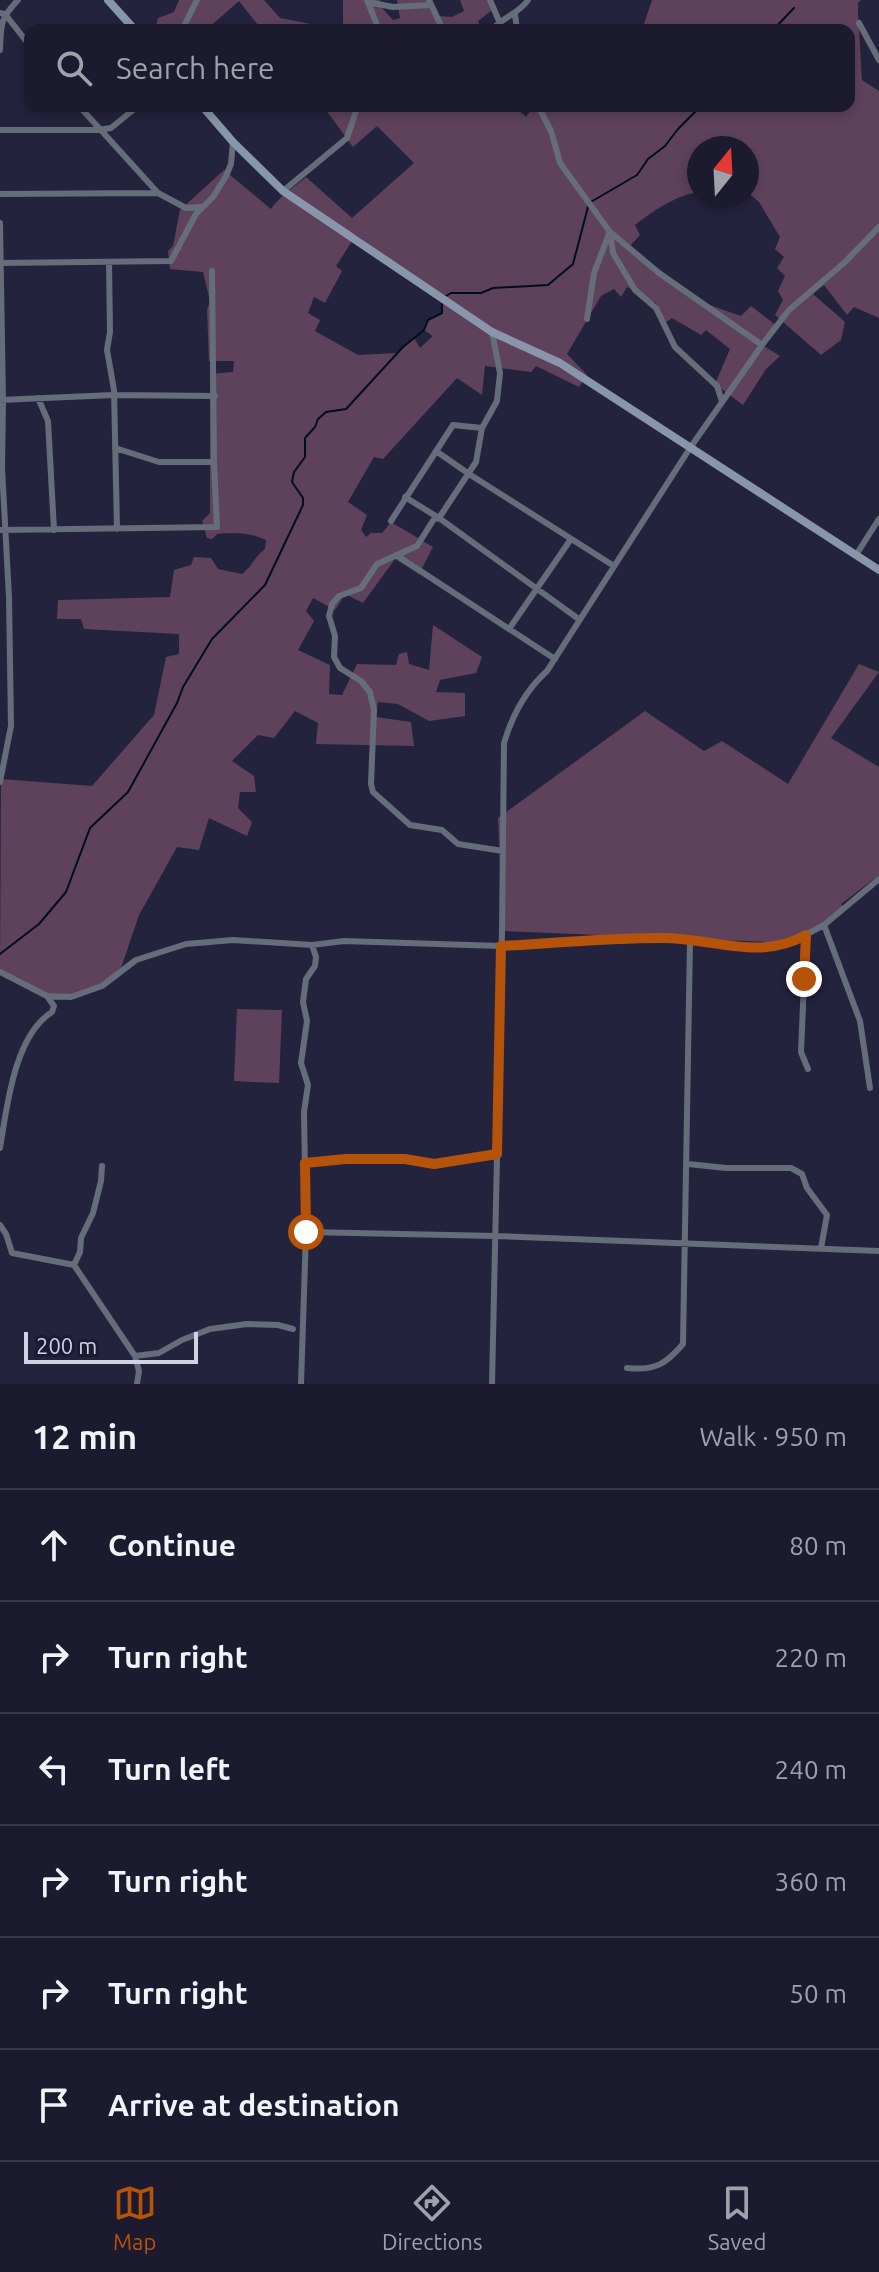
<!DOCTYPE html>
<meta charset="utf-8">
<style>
body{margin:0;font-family:Ubuntu,sans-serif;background:#28273a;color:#f1f3f6}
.compass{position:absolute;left:687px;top:136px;width:72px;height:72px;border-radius:50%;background:#1b1a2e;box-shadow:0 4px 12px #0003;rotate:18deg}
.scale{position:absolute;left:24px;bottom:20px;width:174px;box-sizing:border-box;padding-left:8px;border:4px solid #d1d2e4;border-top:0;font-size:22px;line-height:28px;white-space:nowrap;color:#d1d2e4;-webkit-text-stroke:6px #1b1933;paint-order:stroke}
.stop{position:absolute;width:24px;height:24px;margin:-18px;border:6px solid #b45309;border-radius:50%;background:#fff}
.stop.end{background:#b45309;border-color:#fff;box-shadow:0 2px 8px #0008}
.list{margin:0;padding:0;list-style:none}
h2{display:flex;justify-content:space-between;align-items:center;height:104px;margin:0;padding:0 32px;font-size:34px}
h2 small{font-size:26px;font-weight:400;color:#a0a1aa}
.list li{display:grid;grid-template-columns:52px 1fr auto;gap:24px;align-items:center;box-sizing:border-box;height:112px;padding:0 32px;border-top:2px solid #39384a}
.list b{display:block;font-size:30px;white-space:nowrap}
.list em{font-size:26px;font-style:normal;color:#a0a1aa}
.icon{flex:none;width:44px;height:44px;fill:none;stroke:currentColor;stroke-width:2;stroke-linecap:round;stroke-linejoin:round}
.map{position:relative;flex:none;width:879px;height:1384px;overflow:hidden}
.search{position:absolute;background:#1b1a2e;box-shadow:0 4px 12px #0003;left:24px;right:24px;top:24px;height:88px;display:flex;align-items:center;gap:20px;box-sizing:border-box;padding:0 28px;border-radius:16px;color:#a0a1aa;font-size:30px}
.sheet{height:776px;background:#1b1a2e}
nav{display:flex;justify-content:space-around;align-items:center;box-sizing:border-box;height:112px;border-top:2px solid #39384a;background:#1b1a2e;font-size:22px;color:#a0a1aa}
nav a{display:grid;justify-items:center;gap:4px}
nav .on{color:#b45309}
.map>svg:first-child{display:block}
.green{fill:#5e425c;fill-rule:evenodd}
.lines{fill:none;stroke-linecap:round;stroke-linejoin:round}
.stream{stroke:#000e1d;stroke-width:2}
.minor{stroke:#666d7a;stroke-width:6}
.secondary{stroke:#8995aa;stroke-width:8}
.route{stroke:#b45309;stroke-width:10}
</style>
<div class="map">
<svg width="879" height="1384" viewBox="0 0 879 1384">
<rect width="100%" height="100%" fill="#24233e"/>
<path class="green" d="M179,0h85l16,18 31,6v6h-49l-23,-29 -33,29h-51l3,-12 16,-6z
M343,0h37v6l13,14 7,-2 -3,-18h34l8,16 13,1 12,-6 -4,-11h31l4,8 -17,13 4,9h-139z
M652,0h209l-3,3v11l4,66 17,11v227l-25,-11 -7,8 -23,-30 -11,9 32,28 -4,18 -20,15 -46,-40 8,-15 -5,-9 7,-15 -8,-8 7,-11 -9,-8 5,-12 -21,-35 -12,-10v-44h-48v45c-17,-2 -51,21 -64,32l5,10 -11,12 72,55 40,14 10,-10 27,21 -16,18 18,11 -14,13 -23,36 -28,-21 15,-35 -24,-19 -5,5 -29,-17 -6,4 -10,-19 -29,-16 -6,10 -7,-8 -13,7 -34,58 20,21 -8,12 -43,-21 -5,6 -46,-6 -3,29 -25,-17 -74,81 -9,-2 -26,45 19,13 -6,15 5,7 5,-4h11l9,-11 42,25 -14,27 -24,-15 -32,44 -18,-9 -10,16 -22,-12 -7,13 8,10 -16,29 32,15 -1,29 13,1 15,-31 39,1 3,-11 8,-2 2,12 20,6 4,-45 49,32 -6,16 -36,7 -4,12 29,1v23l-36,5 -31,-17 -20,-2 -2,15 35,5 3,24 -98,-2 2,-21 -23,-12 -21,27 -16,-3 -26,26 22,15 2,16h-16l-2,16 14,14 -5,14 -38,-18 -10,32 -22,-3 -38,68 -20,59 -17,12 -46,12 -56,-26 1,-193 91,7 62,-71 12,-58 13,-3v-20l-95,-5 -3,-10h-24l1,-19 112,-3 4,-27 17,-5 3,-8 17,1 7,11 24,5c10,-7 13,-18 23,-25l1,-9c-16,-8 -32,-8 -49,-6l-5,5 -5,-1 -5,-17 8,-8v-139l23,-2 1,-11h-25l-2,-51 3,-9 -7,-29 -33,-3 -2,-18 5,-5 7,-36 44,-40 47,39c10,-14 22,-21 35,-32l46,41 62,-55 -37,-37 -24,21 -30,-41h173l3,4 15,-4 12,11 8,-11h75l7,5 4,-5h229v-76h-207zM356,235l88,64 -2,14 -14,7 -4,10 9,6 -13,12 -6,-10 -17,15 -39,2 -43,-24 5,-11 -12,-7 6,-16 11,6 17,-32 -6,-5z
M859,664l20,8 -48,66 48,29v108l-38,29 3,4c-23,19 -43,31 -72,38l-4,-4 -265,-11 -5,-113 147,-107 59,40 18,-10 66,43z
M237,1009l45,1 -3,73 -45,-2z"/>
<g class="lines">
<path class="stream" d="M773,30l21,-22
M446,296l5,-3h30l12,-5 55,-3 25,-21 16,-61 48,-28 11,-16 17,-13 13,-17 23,-23
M0,954l39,-30 27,-32 24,-64 38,-36 49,-89 6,-16 29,-48 53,-54 38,-80v-7l-11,-16 2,-10 11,-15v-19l10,-11 3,-8 8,-7 20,-3 57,-62 21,-17 4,-10 14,-7v-9"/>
<path class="minor" d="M367,0l12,30
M429,0l14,30
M490,0l9,21
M368,2l25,5 38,-2
M0,13l5,1 25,32
M515,14l2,16
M859,23l20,37
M182,30l15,-30
M492,30c10,-13 27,-16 36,-30
M0,50c1,-26 0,-31 18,-50
M79,106l79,87 28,15 15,-1
M538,106l13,25 9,32 50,69 49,41 103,72
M0,130h99l12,-2 27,-22
M283,191l64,-53 9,-27 5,-5
M0,194l158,-1
M0,223l3,177 -1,68 7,129 2,129 -11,56
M610,232l3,21 22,37 21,18 19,39 42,39 5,15
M109,262l1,70 -3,18 7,40 3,139
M0,263l171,-2 25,-47 17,-17 13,-21 5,-12 2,-22
M587,319l7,-46 15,-39
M492,332l8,41 -3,28 -15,27 -6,34 -37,56 -5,1 -17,27 -40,18 -16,24 -22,8 -7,8 -3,12 6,20 -1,21 6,11 21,13 9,11 4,18 -3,74 2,8 37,33 32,5 16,14 45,7
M38,398l10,23 6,109
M0,400l113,-5 102,1
M115,448l44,14h55
M436,451l33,23 145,92
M405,497l34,21 141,102
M391,521l62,-96 29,3
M0,530l217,-3 -3,-65 -2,-191
M396,555l159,104
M856,555l23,-36
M509,629l62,-90
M824,925l36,96 10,67
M806,935l-5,117 7,17
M0,972l47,24 24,1 31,-11 34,-26 50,-16 47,-4 79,5 32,-4 157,5 164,-9 90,12 41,-9 28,-15 55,-46
M0,1148c7,-41 14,-112 52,-136l2,-6 -7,-10
M305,1163l41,-4h59l29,5 63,-10
M688,1164l38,4h65l11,6 5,14 20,27 -6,33
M0,1225l6,9 6,19 62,12 61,91 4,15 -2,13
M306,1232l190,4 383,15
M74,1265l6,-13 1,-14 12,-25 8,-32 1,-15
M135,1356l24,-3 23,-13 28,-11 37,-5 31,1 15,4
M627,1368c28,3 39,-4 56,-24l7,-403
M301,1384l5,-152 -2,-120 4,-27 -7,-22 6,-42 -4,-19 3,-23 9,-13 1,-9 -4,-12
M492,1384l10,-452 2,-189c8,-27 22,-53 43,-72l143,-223 72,-103 27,-35 55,-47 35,-36"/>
<path class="secondary" d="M108,0l27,30
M202,106l31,36 50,49 209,141 68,31 319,207"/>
</g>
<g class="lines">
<path class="route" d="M306,1232l-1,-69 41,-4h59l29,5 63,-10 4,-208c53,-3 107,-8 160,-8 50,-1 97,24 145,-3l-2,44"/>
</g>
</svg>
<svg class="compass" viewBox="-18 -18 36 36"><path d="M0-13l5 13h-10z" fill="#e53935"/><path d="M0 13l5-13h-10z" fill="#a0a1aa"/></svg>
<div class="scale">200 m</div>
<div class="stop" style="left:306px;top:1232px"></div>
<div class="stop end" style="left:804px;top:979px"></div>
<div class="search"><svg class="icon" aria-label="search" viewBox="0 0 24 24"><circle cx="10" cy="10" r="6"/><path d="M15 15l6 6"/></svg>Search here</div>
</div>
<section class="sheet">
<h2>12 min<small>Walk · 950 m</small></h2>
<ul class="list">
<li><svg class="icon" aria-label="ahead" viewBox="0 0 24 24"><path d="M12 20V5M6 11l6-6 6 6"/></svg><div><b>Continue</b></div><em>80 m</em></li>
<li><svg class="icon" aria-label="right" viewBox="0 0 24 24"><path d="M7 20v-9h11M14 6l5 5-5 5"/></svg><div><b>Turn right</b></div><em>220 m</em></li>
<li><svg class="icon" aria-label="left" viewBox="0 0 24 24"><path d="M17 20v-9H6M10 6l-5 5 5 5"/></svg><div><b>Turn left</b></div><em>240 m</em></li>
<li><svg class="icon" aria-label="right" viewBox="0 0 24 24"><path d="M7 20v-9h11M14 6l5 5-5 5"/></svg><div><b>Turn right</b></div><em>360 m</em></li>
<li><svg class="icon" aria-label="right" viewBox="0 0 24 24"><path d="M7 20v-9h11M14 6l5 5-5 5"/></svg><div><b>Turn right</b></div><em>50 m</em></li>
<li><svg class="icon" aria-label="arrive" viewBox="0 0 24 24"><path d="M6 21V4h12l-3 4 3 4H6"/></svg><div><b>Arrive at destination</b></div></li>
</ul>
</section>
<nav>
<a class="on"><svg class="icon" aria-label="map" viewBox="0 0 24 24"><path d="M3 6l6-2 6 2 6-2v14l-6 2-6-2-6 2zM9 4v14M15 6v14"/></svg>Map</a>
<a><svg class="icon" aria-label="directions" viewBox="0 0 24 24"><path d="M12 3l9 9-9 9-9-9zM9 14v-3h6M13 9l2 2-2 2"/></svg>Directions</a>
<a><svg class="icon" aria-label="saved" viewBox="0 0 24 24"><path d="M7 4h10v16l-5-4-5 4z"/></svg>Saved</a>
</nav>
